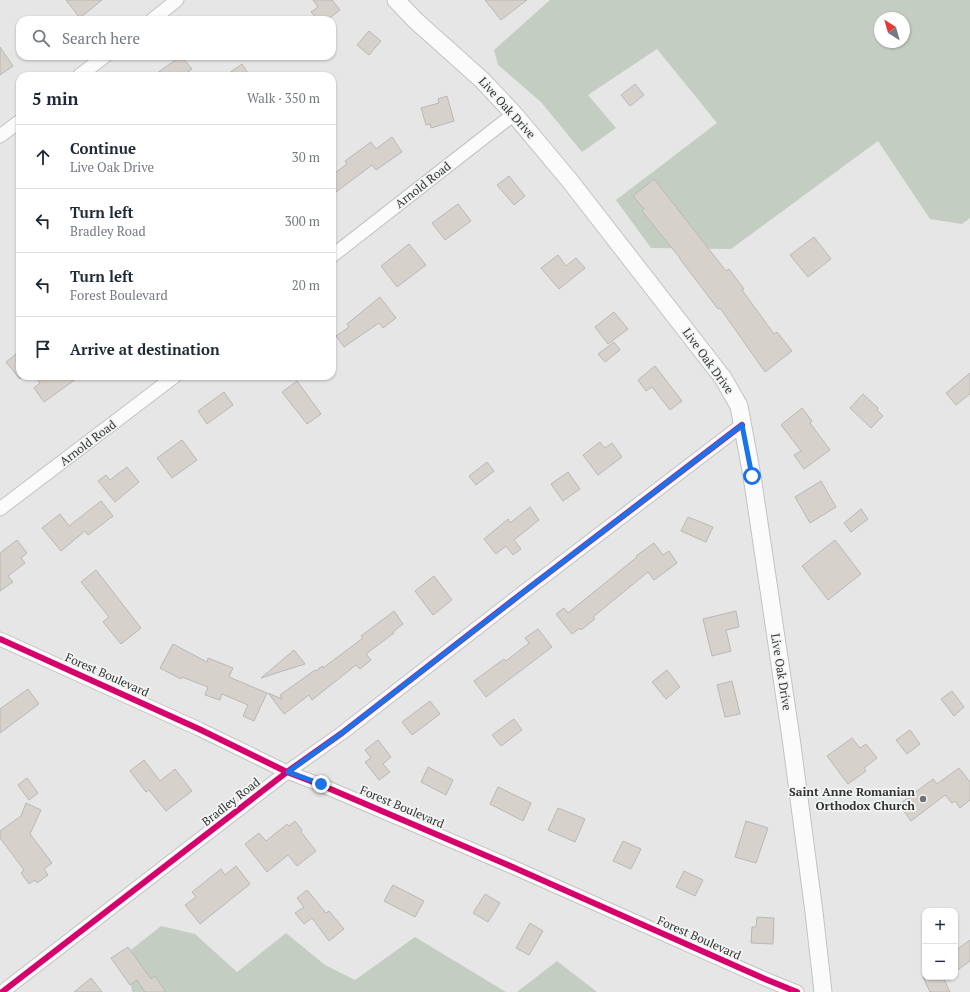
<!DOCTYPE html>
<meta charset="utf-8">
<style>
body{margin:0;font-family:"PT Serif",serif;background:#f2f2f3;color:#1f2937}
.controls{position:absolute;right:12px;bottom:12px;display:grid;overflow:hidden;border-radius:8px;box-shadow:0 1px 3px #0004}
.controls button{width:36px;height:36px;display:grid;place-items:center;padding:0;border:0;border-bottom:1px solid #e0e1e3;background:#fff;color:#1f2937;font:20px sans-serif}
.compass{position:absolute;left:874px;top:12px;width:36px;height:36px;border-radius:50%;background:#fff;box-shadow:0 1px 3px #0004;rotate:323deg}
.stop{position:absolute;width:12px;height:12px;margin:-9px;border:3px solid #1a73e8;border-radius:50%;background:#fff}
.stop.end{background:#1a73e8;border-color:#fff;box-shadow:0 1px 4px #0008}
.list{margin:0;padding:0;list-style:none}
h2{display:flex;justify-content:space-between;align-items:center;height:52px;margin:0;padding:0 16px;font-size:17px}
h2 small{font-size:13px;font-weight:400;color:#747a83}
.list li{display:grid;grid-template-columns:26px 1fr auto;gap:12px;align-items:center;box-sizing:border-box;height:64px;padding:0 16px;border-top:1px solid #e0e1e3}
.list b{display:block;font-size:15px;white-space:nowrap}
.list p{margin:0;font-size:13px;white-space:nowrap;color:#747a83}
.list em{font-size:13px;font-style:normal;color:#747a83}
.icon{flex:none;width:22px;height:22px;fill:none;stroke:currentColor;stroke-width:2;stroke-linecap:round;stroke-linejoin:round}
.map{position:relative;flex:none;width:970px;height:992px;overflow:hidden}
.search{position:absolute;background:#fff;box-shadow:0 1px 3px #0004;left:16px;top:16px;width:320px;height:44px;display:flex;align-items:center;gap:10px;box-sizing:border-box;padding:0 14px;border-radius:12px;color:#747a83;font-size:15px}
.panel{position:absolute;background:#fff;box-shadow:0 1px 3px #0004;left:16px;top:72px;width:320px;height:308px;border-radius:12px}
.map>svg:first-child{display:block}
.green{fill:#c4cdc2;fill-rule:evenodd}
.building{fill:#d7d1cb;stroke:#b8b8b8}
.lines{fill:none;stroke-linecap:round;stroke-linejoin:round}
.minor-casing{stroke:#c2c3c3;stroke-width:15}
.major-casing{stroke:#c2c3c3;stroke-width:19}
.minor{stroke:#fbfbfb;stroke-width:13}
.major{stroke:#fbfbfb;stroke-width:17}
.cycleway-casing{stroke:#f3f4f4;stroke-width:8}
.cycleway{stroke:#d6006c;stroke-width:6}
.route{stroke:#1a73e8;stroke-width:5}
.poi-dot{fill:#717272;stroke:#f3f4f4;stroke-width:1.5}
.labels{text-anchor:middle;stroke-width:3.5;stroke-linejoin:round;paint-order:stroke}
.street-label{font-size:12px;fill:#323333;stroke:#f3f4f4}
.poi-label{font-size:12px;font-weight:bold;fill:#323333;stroke:#f3f4f4;text-anchor:end}
</style>
<div class="map">
<svg width="970" height="992" viewBox="0 0 970 992">
<rect width="100%" height="100%" fill="#e6e6e6"/>
<path class="green" d="M550,0h420v218l-8,6 -32,-5 -52,-78 -147,108 -80,-1 -35,-48 101,-77 -60,-74 -69,46 28,33 -34,24 -41,-50 -43,-37 -4,-15zM880,18h24v24h-24z
M161,926l34,8 42,38 49,-39 39,32 30,15 60,-43 91,55h-374l-5,-39z
M557,961l40,31h-80z"/>
<path class="building" d="M66,0h36l-22,18z
M313,0h19l8,10 -13,10h-9l-7,-8 7,-5z
M485,0h42l-26,20z
M369,31l12,10 -12,14 -12,-10z
M0,47l13,19 -13,9z
M181,56l11,13 -10,7h-29z
M242,64l8,12h-25z
M635,84l9,11 -14,11 -9,-11z
M447,96l7,25 -23,7 -1,-4 -4,1 -5,-17 18,-5 -1,-4z
M392,137l10,15 -26,18 -4,-5 -40,30v-20l15,-11 -2,-3 26,-19 5,7z
M509,176l16,20 -11,9 -17,-20z
M654,179l72,92 3,-2 15,20 -2,1 32,44 3,-2 15,19 -27,21 -45,-64 -2,1 -38,-50v-1l-38,-47 2,-2 -11,-13z
M458,204l13,17 -26,19 -13,-17z
M814,237l17,22 -23,18 -18,-22z
M409,244l17,21 -29,22 -16,-21z
M558,255l8,11 10,-8 9,10 -26,21 -18,-21z
M380,297l16,21 -13,10 -4,-5 -35,24 -8,-11 13,-9 -2,-3z
M614,312l14,17 -20,15 -13,-17z
M614,342l6,8 -15,12 -7,-8z
M20,351v28l-14,-17z
M655,366l27,35 -12,9 -18,-23 -6,4 -8,-11z
M970,373v21l-14,11 -10,-12z
M35,376h45l-36,26 -10,-14 6,-5z
M297,381l24,33 -14,10 -25,-32z
M224,392l9,13 -26,19 -9,-13z
M863,394l15,14 -1,2 6,6 -12,12 -21,-20z
M802,408l10,13 -2,2 20,27 -26,19 -10,-14 7,-4 -20,-26z
M182,440l15,20 -25,18 -15,-20z
M600,442l5,6 7,-5 10,14 -24,18 -15,-20z
M487,462l7,9 -18,14 -7,-9z
M127,467l12,15 -24,20 -17,-21 8,-6 4,5z
M568,472l12,17 -17,12 -12,-17z
M821,481l15,26 -26,16 -15,-26z
M101,501l12,15 -25,19 -3,-4 -24,20 -19,-23 18,-14 9,12z
M530,507l9,13 -25,20 7,9 -8,6 -7,-9 -10,8 -12,-15 24,-20 2,4z
M861,509l7,10 -17,13 -7,-9z
M688,517l25,10 -7,15 -25,-11z
M17,540l10,13 -6,5 4,5 -17,13 5,6 -13,9v-38z
M835,540l26,34 -33,26 -26,-34z
M654,543l9,12 6,-4 8,12 -23,17 -6,-8 -55,45 2,2 -14,11 -1,-2 -8,6 -16,-20 8,-6 4,5 69,-56 -1,-1z
M96,570l45,58 -20,16 -18,-22 6,-5 -28,-35z
M434,576l18,24 -19,15 -18,-24z
M394,611l9,13 -10,8 1,1 -28,21 5,6 -11,9 -4,-4 -44,35 -3,-5 -25,19 -16,-21 14,6 -2,-4 35,-25 1,1 6,-5 1,2 40,-30 -2,-2z
M736,611l3,16 -13,3 5,21 -19,5 -9,-37z
M538,629l14,18 -66,50 -12,-16 30,-22 2,2 23,-18 -4,-5z
M173,644l34,18 1,-4 25,10 -4,9 38,16 -13,28 -11,-5 5,-11 -26,-11 -2,6 -15,-5 3,-8 -26,-10 -1,2 -21,-11z
M294,650l11,14 -44,14z
M667,670l13,17 -14,12 -14,-17z
M732,681l8,33 -15,3 -8,-32z
M28,689l11,15 -39,29v-24z
M952,691l12,16 -10,9 -13,-17z
M430,701l10,13 -28,21 -10,-13z
M514,719l8,11 -21,16 -9,-11z
M910,730l10,14 -13,10 -11,-14z
M852,738l8,10 6,-4 11,14 -13,10 2,3 -18,13 -21,-28z
M378,740l13,17 -8,7 7,8 -11,8 -14,-18 6,-4 -6,-8z
M144,760l16,21 15,-12 17,22 -26,20 -17,-21 -3,2 -16,-21z
M428,767l25,13 -7,15 -25,-13z
M959,768l11,14v18l-10,8 -5,-7 -3,2 -7,-8 -34,26 -10,-14 2,-2 -2,-2 32,-24 4,5z
M27,778l11,15 -9,7 -11,-15z
M498,787l33,16 -8,18 -33,-17z
M26,803l15,7 -11,24 22,29 -8,6 4,6 -11,8 -2,-3 -6,4 -8,-11 3,-3 -24,-32v-7l21,-15z
M558,808l27,11 -10,23 -27,-12z
M295,821l7,9 -1,2 15,19 -19,15 -9,-11 -21,17 -22,-28 14,-11 7,8 21,-17 2,2z
M746,821l22,7 -12,35 -21,-6z
M623,841l18,8 -10,20 -18,-8z
M236,866l14,18 -50,40 -15,-19 11,-8 -4,-5 29,-23 4,6z
M684,871l19,9 -8,16 -19,-9z
M393,885l31,16 -9,16 -31,-16z
M307,890l19,23 3,-2 15,18 -15,12 -17,-23 -8,6 -9,-11 9,-6 -7,-9z
M485,894l15,9 -12,19 -15,-9z
M757,917l17,1 -1,26 -22,-1 1,-16h4z
M530,923l13,8 -14,24 -13,-7z
M970,940v21l-15,11v-21z
M128,947l23,32 4,-3 11,16h-21l-8,-12 -7,5 -19,-27z
M923,977h20l7,15h-20z
M91,978l11,14h-28z"/>
<g class="lines">
<defs>
<path id="minor" d="M152,20l25,-20
M79,76l26,-20
M0,136l20,-15
M332,256l182,-142
M0,509l175,-133
M0,639l199,90 88,43 34,13 187,80 257,114 32,13
M2,992l285,-220 55,-39 179,-139 221,-169"/>
<path id="major" d="M396,0l19,20 67,60 32,34 56,67 153,197 16,28 13,70 39,262 23,174 9,80"/>
</defs>
<use href="#minor" class="minor-casing"/>
<use href="#major" class="major-casing"/>
<use href="#minor" class="minor"/>
<use href="#major" class="major"/>
<defs>
<path id="cycleway" d="M0,639l199,90 88,43 34,13 187,80 257,114 32,13
M2,992l285,-220 55,-39 179,-139 221,-169"/>
</defs>
<use href="#cycleway" class="cycleway-casing"/>
<use href="#cycleway" class="cycleway"/>
</g>
<g class="lines">
<path class="route" d="M321,784l-33,-12 54,-39 179,-139 221,-169 10,51"/>
</g>
<circle class="poi-dot" cx="923" cy="799" r="4"/>
<g class="labels">
<g class="street-label">
<text transform="translate(507 108) rotate(48)" y="4">Live Oak Drive</text>
<text transform="translate(423 185) rotate(-38)" y="4">Arnold Road</text>
<text transform="translate(708 361) rotate(54)" y="4">Live Oak Drive</text>
<text transform="translate(88 443) rotate(-37)" y="4">Arnold Road</text>
<text transform="translate(781 672) rotate(81)" y="4">Live Oak Drive</text>
<text transform="translate(107 675) rotate(24)" y="4">Forest Boulevard</text>
<text transform="translate(231 802) rotate(-38)" y="4">Bradley Road</text>
<text transform="translate(402 807) rotate(23)" y="4">Forest Boulevard</text>
<text transform="translate(699 938) rotate(24)" y="4">Forest Boulevard</text>
</g>
<g class="poi-label">
<text x="915" y="796">Saint Anne Romanian<tspan x="915" dy="14">Orthodox Church</tspan></text>
</g>
</g>
</svg>
<div class="controls">
<button>+</button>
<button>−</button>
</div>
<svg class="compass" viewBox="-18 -18 36 36"><path d="M0-13l5 13h-10z" fill="#e53935"/><path d="M0 13l5-13h-10z" fill="#747a83"/></svg>
<div class="stop" style="left:752px;top:476px"></div>
<div class="stop end" style="left:321px;top:784px"></div>
<div class="search"><svg class="icon" aria-label="search" viewBox="0 0 24 24"><circle cx="10" cy="10" r="6"/><path d="M15 15l6 6"/></svg>Search here</div>
<section class="panel">
<h2>5 min<small>Walk · 350 m</small></h2>
<ul class="list">
<li><svg class="icon" aria-label="ahead" viewBox="0 0 24 24"><path d="M12 20V5M6 11l6-6 6 6"/></svg><div><b>Continue</b><p>Live Oak Drive</p></div><em>30 m</em></li>
<li><svg class="icon" aria-label="left" viewBox="0 0 24 24"><path d="M17 20v-9H6M10 6l-5 5 5 5"/></svg><div><b>Turn left</b><p>Bradley Road</p></div><em>300 m</em></li>
<li><svg class="icon" aria-label="left" viewBox="0 0 24 24"><path d="M17 20v-9H6M10 6l-5 5 5 5"/></svg><div><b>Turn left</b><p>Forest Boulevard</p></div><em>20 m</em></li>
<li><svg class="icon" aria-label="arrive" viewBox="0 0 24 24"><path d="M6 21V4h12l-3 4 3 4H6"/></svg><div><b>Arrive at destination</b></div></li>
</ul>
</section>
</div>
